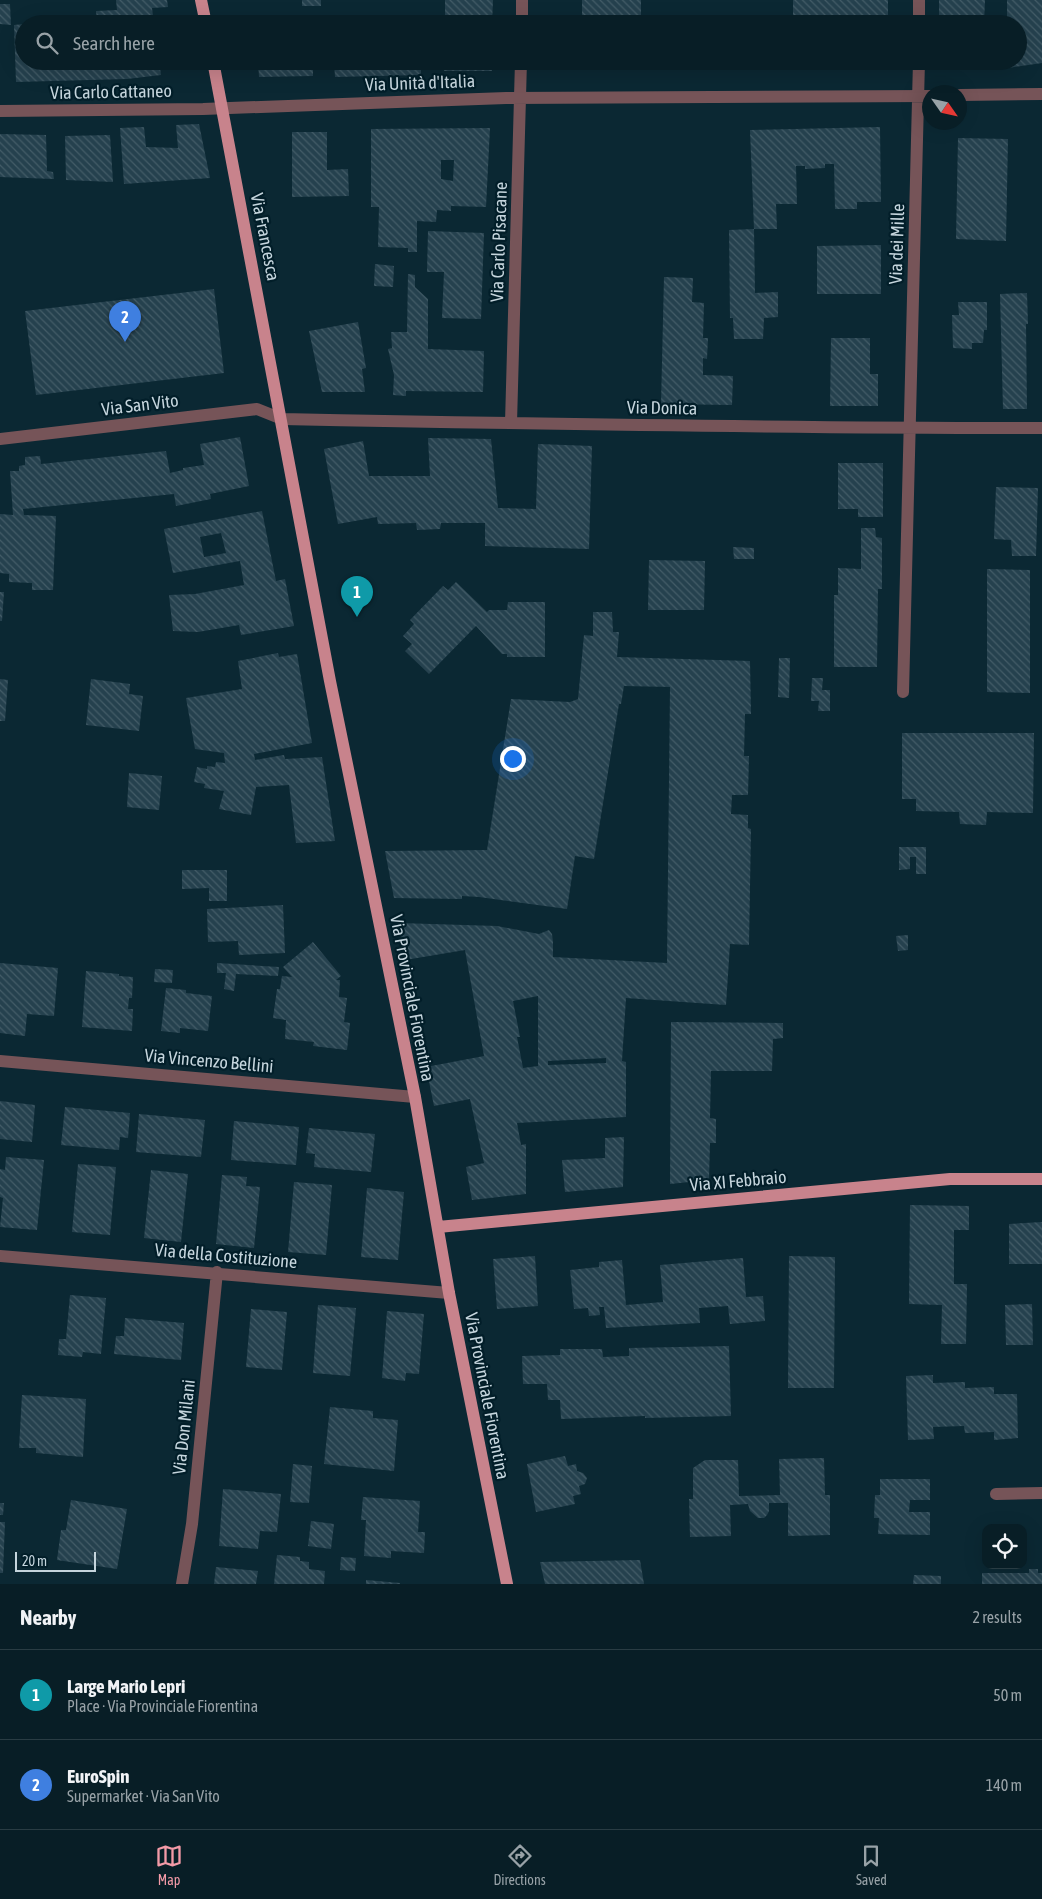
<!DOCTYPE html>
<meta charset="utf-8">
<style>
body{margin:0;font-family:"Asap Condensed",sans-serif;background:#162b32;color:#f1f3f6}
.controls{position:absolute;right:15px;bottom:15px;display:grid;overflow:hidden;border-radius:10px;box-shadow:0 5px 20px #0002}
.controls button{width:45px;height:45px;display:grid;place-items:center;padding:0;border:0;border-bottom:1px solid #293c43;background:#081e26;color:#f1f3f6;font:25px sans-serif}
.compass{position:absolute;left:922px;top:85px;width:45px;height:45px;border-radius:50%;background:#081e26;box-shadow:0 5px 20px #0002;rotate:124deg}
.scale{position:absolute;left:15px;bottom:12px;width:81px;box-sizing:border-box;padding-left:5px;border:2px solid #c5d5dd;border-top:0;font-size:14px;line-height:18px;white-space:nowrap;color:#c5d5dd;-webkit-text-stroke:4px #021e29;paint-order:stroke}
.you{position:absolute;left:512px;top:758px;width:18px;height:18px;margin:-12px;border:4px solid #fff;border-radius:50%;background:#1a73e8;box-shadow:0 0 0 8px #1a73e833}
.badge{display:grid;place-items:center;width:32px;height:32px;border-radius:50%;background:#f39aa7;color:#fff;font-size:16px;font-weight:700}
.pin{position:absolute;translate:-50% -41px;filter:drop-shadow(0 1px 2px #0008)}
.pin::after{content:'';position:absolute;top:26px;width:18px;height:15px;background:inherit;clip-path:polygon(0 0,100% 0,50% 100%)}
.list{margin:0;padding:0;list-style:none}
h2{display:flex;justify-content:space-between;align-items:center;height:65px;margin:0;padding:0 20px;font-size:21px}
h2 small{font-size:16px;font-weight:400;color:#98a2a7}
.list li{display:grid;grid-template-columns:32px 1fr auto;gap:15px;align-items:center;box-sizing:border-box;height:90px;padding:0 20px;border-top:1px solid #293c43}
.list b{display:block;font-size:19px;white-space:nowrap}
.list p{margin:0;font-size:16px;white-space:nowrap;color:#98a2a7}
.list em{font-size:16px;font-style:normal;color:#98a2a7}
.icon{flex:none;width:28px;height:28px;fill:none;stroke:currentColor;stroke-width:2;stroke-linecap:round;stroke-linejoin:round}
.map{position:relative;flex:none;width:1042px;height:1584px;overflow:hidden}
.search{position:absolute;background:#081e26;box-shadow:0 5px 20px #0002;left:15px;right:15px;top:15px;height:55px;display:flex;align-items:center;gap:12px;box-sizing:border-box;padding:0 18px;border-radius:28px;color:#98a2a7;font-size:19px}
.sheet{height:245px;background:#081e26}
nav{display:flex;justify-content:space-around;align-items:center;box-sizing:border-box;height:70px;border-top:1px solid #293c43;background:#081e26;font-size:14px;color:#98a2a7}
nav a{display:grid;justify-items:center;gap:2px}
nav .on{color:#f39aa7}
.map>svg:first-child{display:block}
.building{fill:url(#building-back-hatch);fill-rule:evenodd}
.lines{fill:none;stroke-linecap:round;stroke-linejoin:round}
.minor{stroke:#765458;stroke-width:12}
.major{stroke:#c8838c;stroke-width:12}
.labels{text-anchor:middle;stroke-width:4.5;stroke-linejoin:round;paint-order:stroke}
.street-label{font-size:18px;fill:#c5d5dd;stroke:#021e29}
</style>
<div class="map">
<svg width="1042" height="1584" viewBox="0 0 1042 1584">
<defs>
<pattern id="building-back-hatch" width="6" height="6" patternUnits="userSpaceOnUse" patternTransform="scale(1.25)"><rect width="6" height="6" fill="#25414e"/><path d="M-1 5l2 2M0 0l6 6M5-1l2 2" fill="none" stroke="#435c67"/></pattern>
</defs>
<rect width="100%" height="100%" fill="#0b2833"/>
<path class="building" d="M116,0h51l1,7 -16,1 2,16h-92v-2l35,-2 -1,-9 21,-1z
M302,0h19v6h-19z
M445,0h48l-1,24h-47z
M582,0h59v24h-59z
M793,0h95v24h-95z
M939,0h46l-1,24h-45z
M1007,0h35v63l-35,5v-7h11v-37h-11z
M0,4h10l1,21 -11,-1z
M306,17v7h-48v-5z
M24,24v37h135l2,14 -34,4 -111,3 -2,-57z
M258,61h64v5h-9v10l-54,1z
M334,61h87v14l-86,2z
M444,61h48v10h-48z
M938,61h42v9l-42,-1z
M199,124l11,54 -86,6 -4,-56 24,-1 2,20 32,1 -2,-23z
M880,127l1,75h-24v7h-22l-1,-45h-9v4l-20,1v-3h-9l1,38h-21l1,25h-23l1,64 23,-1v25l-14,1 -1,21h-29l-1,-21h-3l-1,-88 25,-1 -4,-99z
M490,128l-4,79 -35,-1v5l-14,-1 -1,12 -19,-1v31h-9v-4l-30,-1 1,-40h-8v-78zM441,160h13l-1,21 -12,-2z
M292,132h35v38l21,-1 1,27 -57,1z
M0,134l46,1 1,36 6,1 1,7 -54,-2z
M110,135l3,47 -47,-2 -1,-44z
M958,138l50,1 -2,102 -50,-2z
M428,231l56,2 -3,86 -39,-1 2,-46h-17z
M881,245v49h-64v-48z
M375,264l19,2 -1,21 -19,-1z
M408,274l7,1v12l13,12v50l56,2 -1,41 -77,-1v5l-13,-1 1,-20 -6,-26 4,-1 -1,-16h16z
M664,277l29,1 -1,24 12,1 -1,35h5l-1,21 -4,-1v17l30,1 -1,29 -71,-1z
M214,289l10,84 -188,22 -11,-84z
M1027,293l1,31h-2l1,85h-24l-3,-115z
M958,302h29v28h-3l-1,13h-11v6l-19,-1 -1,-33h7z
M358,322l8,46 -4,1 3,23h-43l-13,-61z
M831,338h39v36h8v32h-48z
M240,437l9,49 -39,8 1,5 -35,7 -2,-12 -151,15 1,6 32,1 -3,74h-21v-7l-23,-1v-8l-9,-1v-59l13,1 -3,-44h9v-5l6,-1v-8l15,-1 1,8 125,-13 4,22 13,-3v-2l21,-3 -4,-21z
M428,438l63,1 7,69 38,1 2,-65 54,2 -3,103 -104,-3v-23h-44l-1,6 -23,1 -1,-7 -38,1 -1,-7 -39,7 -14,-75 39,-8 6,35h61z
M838,463h45v54h-25v-8h-20z
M996,487l42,1 -2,68h-24l-1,-16 -17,-1z
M262,511l14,70 9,-2 9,47 -53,9 -2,-10 -41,7 -25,-1 -4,-36 26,-1 49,-9 -4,-24 -67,12 -9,-44zM221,533l5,20 -22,4 -4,-20z
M861,528h14l1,9 6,1v51h-4l-1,78h-43v-72h4v-27l23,1z
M733,547l21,1v11h-20z
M649,560l56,1 -1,49h-56z
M987,569l43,1v123l-43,-1z
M456,582l31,30 2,-2h18l1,-8h37v55h-38v-3h-5l-26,-28 -47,48 -24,-23 7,-7 -9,-8 11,-12 -4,-4 33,-34 5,4z
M0,592h4l-2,29h-2z
M593,612h19l1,20h6l-2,25 133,4 1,53h-6l-1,42h5l-1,39h-16l-1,19 17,1v13l3,1 -2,116 -19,-1 -4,61 -100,-7 -4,63 4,1v55l-109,6 4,22 5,-1v50l-54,6 -6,-33 18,-4 -14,-64 -36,7 -8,-39 58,-11 -19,-106 -60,10 -6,-37 98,3 42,8 10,-4 3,4 1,8v15l114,6 3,-276 -46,-1 -3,18h-2l-25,155 -19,-3 -8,53 -88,-12 -17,-1v3l-68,-1 -9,-47 102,-1 24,-151 59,3 8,-3 6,-64 9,1zM538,996v70l-15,2 -6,-31h3l-7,-36zM606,1058v5l-58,2v-4z
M278,653l1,4 18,-3 15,89 -58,11 1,6 29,-5 1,4 37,-2 13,84 -39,2 -7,-58 -33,2 -5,28 -32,-6 5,-18 -20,-3 1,-4 -11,-2 3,-15 10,2v-3l8,1 1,-5 9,1 -1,-10 -29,-4 -9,-51 56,-9 -4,-28z
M779,658h11l-1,40 -11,-1z
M812,678h11l-1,12h8v21h-12l1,-10h-8z
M0,679l8,1 -3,41h-5z
M91,679l39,5 -1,10 14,2 -4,35 -53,-6z
M902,733h132l-1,80 -46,-1 -1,13 -26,-1 -1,-12 -43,-1v-12h-14z
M129,773l33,3 -3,34 -32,-3z
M899,847h27v27h-10v-17h-6v12l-11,1z
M182,870h45v31h-18v-13l-27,1z
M283,905l2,48 -46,2 -1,-14 -30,1 -1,-33z
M908,935v15l-10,1 -2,-15z
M313,942l28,34 -5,4h4l-1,17 8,1 -3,24 6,1 -3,27 -34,-4 1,-4 -29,-3 1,-19 -13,-2 4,-29h3l2,-13 10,1 -9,-10z
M0,963l58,5 -4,48 -27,-2 -2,22 -25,-3z
M217,963l62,4 -1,9 -42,-2 -2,17 -10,-2 2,-16h-9z
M155,969l18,1 -1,13 -18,-1z
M86,971l33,3v2l14,1 -1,21h-3l-1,11h5l-1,22 -50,-4z
M166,988l20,2v3l26,3 -4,35 -28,-3v5l-19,-2z
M671,1022l112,1v15l-10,1 -1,32h-61l-1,47 6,1v24h-6l-1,37 -39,4z
M0,1101l35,4 -3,37 -32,-3z
M65,1107l65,6 -2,25 -8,-1 -1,13 -58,-5z
M139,1114l66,6 -4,37 -65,-5z
M234,1121l65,6 -3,38 -65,-5z
M309,1128l66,6 -4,38 -57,-5 1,-13 -9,-1z
M624,1137l-1,50 -58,5 -3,-32 43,-2v-20z
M6,1157l38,3 -7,70 -37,-3 3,-29 -3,-1v-28l5,1z
M78,1164l38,3 -6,68 -38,-3z
M151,1170l37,4 -7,68 -37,-4z
M222,1175l25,2 -1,9 14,1 -6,61 -38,-4z
M294,1182l38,3 -6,70 -38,-3z
M367,1188l37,4 -6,68 -37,-3z
M910,1205l59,1v24h-15v54h13l-1,60h-25l1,-39 -33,-1z
M1042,1222v42h-33v-40z
M535,1256l3,50 -41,3 -4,-50z
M789,1256l46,1 -1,131h-46z
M743,1258l3,39 17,-1 2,25 -35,3 -2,-18 -29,2 1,15 -94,5 -2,-21h-5l1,8 -11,1 -1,-8 -14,1 -4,-39 29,-3v-5l23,-2 4,45 37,-3 -3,-37z
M70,1295l36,3 -5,56 -18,-2 -1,5 -24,-2 1,-16h7z
M1032,1304l1,41h-27l-1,-40z
M318,1305l38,3 -6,68 -37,-3z
M251,1309l36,3 -5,58 -36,-3z
M387,1311l37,3 -5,60 -13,-1 -1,8 -23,-3z
M125,1318l59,5 -3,37 -67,-6 2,-18h8z
M729,1346l2,70 -86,2v-2l-84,3 -1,-19h-12l-1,-16h-24l-1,-28 38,-1v-6h42l1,8 26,-1v-8z
M933,1375v8l32,-1v6l29,-1v7h23l1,44 -24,2v-8l-29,1 -1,-7 -31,1 1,12 -26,1 -2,-64z
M22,1395l64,4 -3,58 -47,-4v-5h-17z
M330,1407l43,4v7l25,2 -4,51 -70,-7z
M565,1456l3,10 8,-2 1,7 6,2 4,5 -2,6 -6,2 2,8 -8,2 2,8 -39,8 -9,-48z
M824,1458l1,37h5v40l-42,1v-33h-19v8l-2,4 -3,3h-6l-8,-7 -2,-7 -18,1 1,31 -41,1 -1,-38h4v-31l12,-8h33l1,36 41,-1 -1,-36z
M293,1464l19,2 -3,37 -19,-1z
M880,1479h50v21h-20l-1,12h21v23l-52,-1 1,-16h-5l1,-23h5z
M223,1489l58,5 -4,38 -17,-1 -2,18 -39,-3z
M363,1497l57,4 -2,31h7l-1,21 -33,-2v7l-27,-2 2,-36h-5z
M71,1500l56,9 -10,60 -60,-9 4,-30h5z
M0,1503h4l-1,12h-3z
M311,1521l23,3 -3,25 -23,-3z
M0,1522h5l-2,51h-3z
M277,1555l23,2v4l9,1v7l16,2 -1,13h-50z
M341,1557l15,1 -1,13 -15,-1z
M640,1560l4,24h-99l-5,-22z
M216,1567l42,4 -2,13h-42z
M1029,1569h9v4h4v11h-60v-11h47z
M914,1575l27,1v8h-28z
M366,1580l34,3v1h-34z"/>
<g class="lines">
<path class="minor" d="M522,24v-24
M919,24v-24
M960,95l82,-1
M0,111l203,-2 303,-11 424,-2
M511,423l10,-362
M0,439l257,-30 25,10c253,5 507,9 760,9
M903,692l16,-631
M0,1061l415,36
M0,1256l449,37
M996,1494l46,-1
M182,1584l10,-60 25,-252"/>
<path class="major" d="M201,0l5,24
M213,61l117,620 85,416 34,196 58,291
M438,1227l512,-48h92"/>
</g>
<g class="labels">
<g class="street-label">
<text transform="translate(420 83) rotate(-2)" y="6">Via Unità d'Italia</text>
<text transform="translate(111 92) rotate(-1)" y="6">Via Carlo Cattaneo</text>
<text transform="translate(265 237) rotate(79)" y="6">Via Francesca</text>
<text transform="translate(499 242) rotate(-88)" y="6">Via Carlo Pisacane</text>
<text transform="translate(897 244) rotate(-88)" y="6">Via dei Mille</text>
<text transform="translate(140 405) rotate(-7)" y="6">Via San Vito</text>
<text transform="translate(662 408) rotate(1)" y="6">Via Donica</text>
<text transform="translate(412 998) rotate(79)" y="6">Via Provinciale Fiorentina</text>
<text transform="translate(209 1061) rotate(5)" y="6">Via Vincenzo Bellini</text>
<text transform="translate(738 1181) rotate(-5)" y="6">Via XI Febbraio</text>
<text transform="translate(226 1256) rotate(5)" y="6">Via della Costituzione</text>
<text transform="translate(487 1396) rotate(79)" y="6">Via Provinciale Fiorentina</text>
<text transform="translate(184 1427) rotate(-84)" y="6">Via Don Milani</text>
</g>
</g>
</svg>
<div class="controls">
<button><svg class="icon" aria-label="locate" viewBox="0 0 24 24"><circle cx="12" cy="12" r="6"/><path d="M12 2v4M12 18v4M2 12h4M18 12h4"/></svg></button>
</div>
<svg class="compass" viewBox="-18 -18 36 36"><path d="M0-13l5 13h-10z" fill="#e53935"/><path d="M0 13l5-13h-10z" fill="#98a2a7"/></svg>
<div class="scale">20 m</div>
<div class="you"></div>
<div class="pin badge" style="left:357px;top:617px;background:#0f9aa8">1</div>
<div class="pin badge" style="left:125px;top:342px;background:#3f7fe0">2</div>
<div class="search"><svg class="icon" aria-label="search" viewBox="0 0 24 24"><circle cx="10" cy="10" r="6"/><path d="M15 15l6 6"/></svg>Search here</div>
</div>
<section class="sheet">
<h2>Nearby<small>2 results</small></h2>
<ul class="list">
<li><span class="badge" style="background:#0f9aa8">1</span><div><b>Large Mario Lepri</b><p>Place · Via Provinciale Fiorentina</p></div><em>50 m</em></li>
<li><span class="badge" style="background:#3f7fe0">2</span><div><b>EuroSpin</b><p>Supermarket · Via San Vito</p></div><em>140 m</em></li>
</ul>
</section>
<nav>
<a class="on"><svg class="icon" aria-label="map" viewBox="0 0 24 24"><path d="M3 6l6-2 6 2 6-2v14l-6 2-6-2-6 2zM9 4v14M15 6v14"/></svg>Map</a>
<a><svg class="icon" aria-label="directions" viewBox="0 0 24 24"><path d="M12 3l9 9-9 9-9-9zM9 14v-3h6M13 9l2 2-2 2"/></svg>Directions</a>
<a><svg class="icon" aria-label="saved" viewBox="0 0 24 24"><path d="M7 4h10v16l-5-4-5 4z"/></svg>Saved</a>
</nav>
